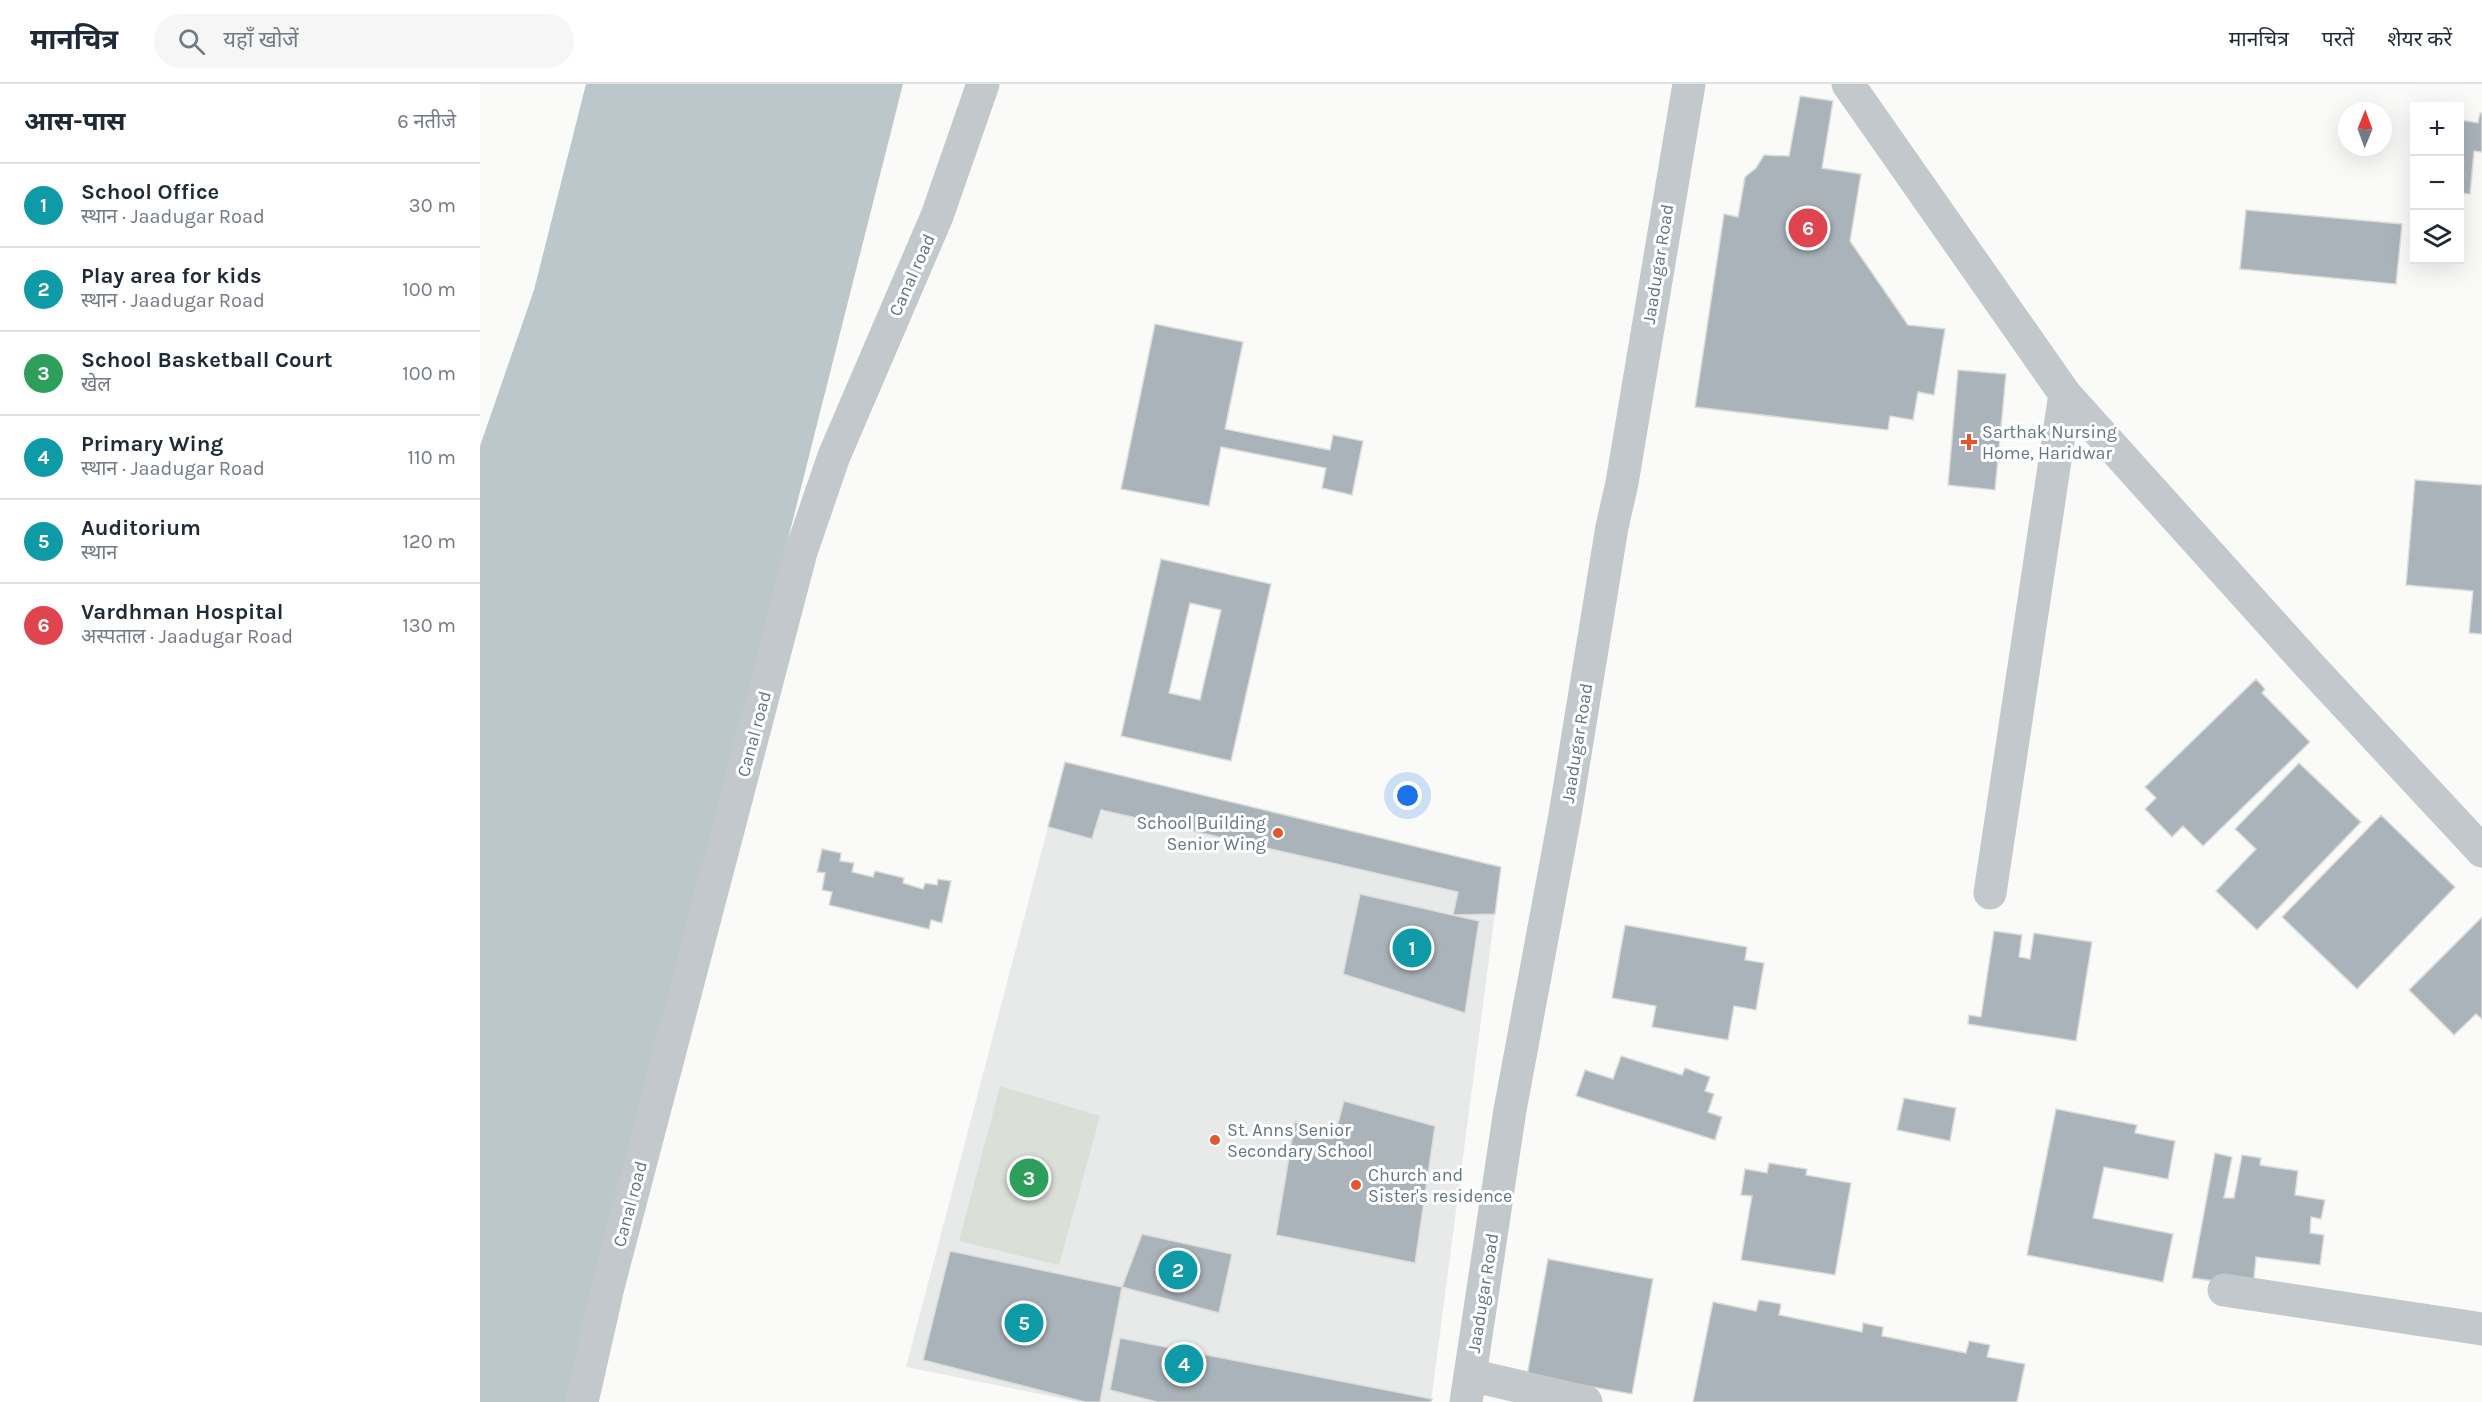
<!DOCTYPE html>
<html lang="hi">
<meta charset="utf-8">
<style>
body{margin:0;font-family:Karla,"Noto Sans Devanagari",sans-serif;background:#f6f6f7;color:#1f2937}
.controls{position:absolute;right:18px;top:18px;display:grid;overflow:hidden;border-radius:0px;box-shadow:0 6px 24px #0002}
.controls button{width:54px;height:54px;display:grid;place-items:center;padding:0;border:0;border-bottom:2px solid #e0e1e3;background:#fff;color:#1f2937;font:30px sans-serif}
.compass{position:absolute;left:1858px;top:18px;width:54px;height:54px;border-radius:50%;background:#fff;box-shadow:0 6px 24px #0002;rotate:1deg}
.you{position:absolute;left:928px;top:712px;width:21px;height:21px;margin:-15px;border:4px solid #fff;border-radius:50%;background:#1a73e8;box-shadow:0 0 0 9px #1a73e833}
.badge{display:grid;place-items:center;width:39px;height:39px;border-radius:50%;background:#e4572e;color:#fff;font-size:20px;font-weight:700}
.pin{position:absolute;translate:-50% -50%;border:3px solid #fff;box-shadow:0 2px 6px #0006}
.list{margin:0;padding:0;list-style:none}
h2{display:flex;justify-content:space-between;align-items:center;height:78px;margin:0;padding:0 24px;font-size:26px}
h2 small{font-size:20px;font-weight:400;color:#747a83}
.list li{display:grid;grid-template-columns:39px 1fr auto;gap:18px;align-items:center;box-sizing:border-box;height:84px;padding:0 24px;border-top:2px solid #e0e1e3}
.list b{display:block;font-size:22px;white-space:nowrap}
.list p{margin:0;font-size:20px;white-space:nowrap;color:#747a83}
.list em{font-size:20px;font-style:normal;color:#747a83}
.icon{flex:none;width:33px;height:33px;fill:none;stroke:currentColor;stroke-width:2;stroke-linecap:round;stroke-linejoin:round}
.map{position:relative;flex:none;width:2002px;height:1318px;overflow:hidden}
header{display:flex;align-items:center;gap:36px;box-sizing:border-box;height:84px;padding:0 30px;background:#fff;border-bottom:2px solid #e0e1e3}
header strong{font-size:28px}
nav{display:flex;gap:33px;margin-inline-start:auto;font-size:21px}
.search{width:420px;height:54px;background:#f6f6f7;display:flex;align-items:center;gap:15px;box-sizing:border-box;padding:0 21px;border-radius:33px;color:#747a83;font-size:22px}
main{display:flex}
aside{flex:1;background:#fff}
.map>svg:first-child{display:block}
.built{fill:#e8e9e9}
.green{fill:#dadfd7}
.water{fill:#bbc7cb}
.building{fill:#aab3b9;stroke:#dcdcda;stroke-width:1.5;fill-rule:evenodd}
.lines{fill:none;stroke-linecap:round;stroke-linejoin:round}
.minor{stroke:#c3c8cc;stroke-width:33}
.poi-dot{fill:#e4572e;stroke:#fff;stroke-width:2}
.labels{text-anchor:middle;stroke-width:6;stroke-linejoin:round;paint-order:stroke}
.street-label{font-size:18px;fill:#657683;stroke:#fff}
.poi-label{font-size:18px;fill:#657683;stroke:#fff;text-anchor:start}
</style>
<header>
<strong>मानचित्र</strong>
<div class="search"><svg class="icon" aria-label="search" viewBox="0 0 24 24"><circle cx="10" cy="10" r="6"/><path d="M15 15l6 6"/></svg>यहाँ खोजें</div>
<nav><a>मानचित्र</a><a>परतें</a><a>शेयर करें</a></nav>
</header>
<main>
<aside>
<h2>आस-पास<small>6 नतीजे</small></h2>
<ul class="list">
<li><span class="badge" style="background:#0f9aa8">1</span><div><b>School Office</b><p>स्थान · Jaadugar Road</p></div><em>30 m</em></li>
<li><span class="badge" style="background:#0f9aa8">2</span><div><b>Play area for kids</b><p>स्थान · Jaadugar Road</p></div><em>100 m</em></li>
<li><span class="badge" style="background:#2e9e5b">3</span><div><b>School Basketball Court</b><p>खेल</p></div><em>100 m</em></li>
<li><span class="badge" style="background:#0f9aa8">4</span><div><b>Primary Wing</b><p>स्थान · Jaadugar Road</p></div><em>110 m</em></li>
<li><span class="badge" style="background:#0f9aa8">5</span><div><b>Auditorium</b><p>स्थान</p></div><em>120 m</em></li>
<li><span class="badge" style="background:#e0444e">6</span><div><b>Vardhman Hospital</b><p>अस्पताल · Jaadugar Road</p></div><em>130 m</em></li>
</ul>
</aside>
<div class="map">
<svg width="2002" height="1318" viewBox="0 0 2002 1318">
<rect width="100%" height="100%" fill="#fafaf8"/>
<path class="built" d="M585,678l436,105 -70,535h-351l-174,-35z"/>
<path class="green" d="M520,1002l100,30 -41,149 -100,-24z"/>
<path class="water" d="M106,0h317l-333,1318h-90v-956l54,-156z"/>
<path class="building" d="M1320,12l33,5 -11,67 39,6 -11,67 58,84 37,4 -11,66 -16,-3 -5,28 -23,-4 -2,14 -193,-23 29,-193 14,3 7,-40 11,-9 8,-13 25,1z
M2000,29h2v39l-8,-1 -4,43 -10,-1v-73l18,3z
M1766,126l156,14 -6,60 -156,-15z
M675,240l88,18 -18,87 105,21 3,-15 30,6 -11,54 -30,-7 4,-20 -105,-21 -12,59 -88,-17z
M1478,286l48,4 -11,116 -47,-5z
M1935,396l67,5v149l-13,-1 4,-42 -67,-6z
M681,475l110,25 -40,177 -110,-25zM710,519l31,7 -21,90 -31,-7z
M1776,595l9,10 -3,4 48,49 -107,104 -20,-20 -11,11 -27,-28 11,-11 -11,-11z
M585,678l436,105 -6,47 -42,1 5,-23 -357,-82 -9,29 -44,-12z
M1819,679l62,59 -104,108 -41,-39 40,-42 -21,-20z
M1901,731l74,72 -98,102 -75,-72z
M342,765l19,4 -1,8 14,2 -2,9 21,5 2,-6 29,7 -1,5 20,6 2,-6 12,2 1,-6 13,2 -9,42 -11,-3 -2,9 -100,-24 3,-13 -10,-2 3,-17 -8,-1z
M880,810l119,27 -14,92 -122,-39z
M2002,833v102l-6,-5 -22,21 -45,-45z
M1145,841l122,22 -2,13 19,3 -8,47 -22,-4 -6,34 -76,-13 4,-21 -44,-8z
M1514,847l28,4 -3,22 11,2 4,-26 58,9 -16,99 -108,-17 1,-9 12,2z
M1141,972l61,19 3,-7 25,9 -5,14 9,3 -6,18 14,5 -7,23 -139,-44 9,-26 28,9z
M1424,1014l52,10 -6,33 -53,-11z
M864,1017l91,25 -20,137 -139,-28 19,-114 40,13z
M1576,1025l81,16 -2,8 40,8 -7,38 -64,-12 -11,51 80,16 -10,48 -136,-27z
M1735,1069l17,4 -8,41h10l8,-43 19,3 -1,7 38,6 -3,24 30,5 -4,19 -10,-2 -1,16 14,2 -4,30 -64,-8 -2,22 -23,4 -39,-5z
M1289,1079l38,6 -1,6 45,8 -16,92 -94,-15 11,-64 -11,-1 4,-26 22,4z
M662,1150l90,20 -13,59 -97,-26z
M470,1167l172,36 -22,115h-15l-162,-42z
M1068,1175l105,20 -21,115 -57,-10 -49,-3z
M1279,1216l22,4 -2,11 83,17 1,-9 20,4 -1,9 84,17 3,-12 21,4 -3,12 38,7 -8,38h-324l20,-100 43,9z
M640,1254l312,61 -1,3h-274l-47,-12z"/>
<g class="lines">
<path class="minor" d="M1368,0l217,310 245,272 172,185
M1510,809l75,-499
M1744,1206l258,39
M990,1291l116,27
M102,1318l26,-115 193,-735 33,-96 103,-240 46,-132
M986,1318l44,-292 55,-295 47,-288 10,-44 67,-399"/>
</g>
<g class="poi-dot">
<path d="M1486 349h6v6h6v6h-6v6h-6v-6h-6v-6h6z"/>
<circle cx="798" cy="749" r="6"/>
<circle cx="735" cy="1056" r="6"/>
<circle cx="876" cy="1101" r="6"/>
</g>
<g class="labels">
<g class="street-label">
<text transform="translate(1178 180) rotate(-81)" y="6">Jaadugar Road</text>
<text transform="translate(432 191) rotate(-66)" y="6">Canal road</text>
<text transform="translate(274 650) rotate(-75)" y="6">Canal road</text>
<text transform="translate(1097 659) rotate(-81)" y="6">Jaadugar Road</text>
<text transform="translate(150 1120) rotate(-75)" y="6">Canal road</text>
<text transform="translate(1003 1209) rotate(-81)" y="6">Jaadugar Road</text>
</g>
<g class="poi-label">
<text x="1502" y="354">Sarthak Nursing<tspan x="1502" dy="21">Home, Haridwar</tspan></text>
<text x="786" y="745" text-anchor="end">School Building<tspan x="786" dy="21">Senior Wing</tspan></text>
<text x="747" y="1052">St. Anns Senior<tspan x="747" dy="21">Secondary School</tspan></text>
<text x="888" y="1097">Church and<tspan x="888" dy="21">Sister's residence</tspan></text>
</g>
</g>
</svg>
<div class="controls">
<button>+</button>
<button>−</button>
<button><svg class="icon" aria-label="layers" viewBox="0 0 24 24"><path d="M12 4l9 5-9 5-9-5zM3 14l9 5 9-5"/></svg></button>
</div>
<svg class="compass" viewBox="-18 -18 36 36"><path d="M0-13l5 13h-10z" fill="#e53935"/><path d="M0 13l5-13h-10z" fill="#747a83"/></svg>
<div class="you"></div>
<div class="pin badge" style="left:932px;top:864px;background:#0f9aa8">1</div>
<div class="pin badge" style="left:698px;top:1186px;background:#0f9aa8">2</div>
<div class="pin badge" style="left:549px;top:1094px;background:#2e9e5b">3</div>
<div class="pin badge" style="left:704px;top:1280px;background:#0f9aa8">4</div>
<div class="pin badge" style="left:544px;top:1239px;background:#0f9aa8">5</div>
<div class="pin badge" style="left:1328px;top:144px;background:#e0444e">6</div>
</div>
</main>
